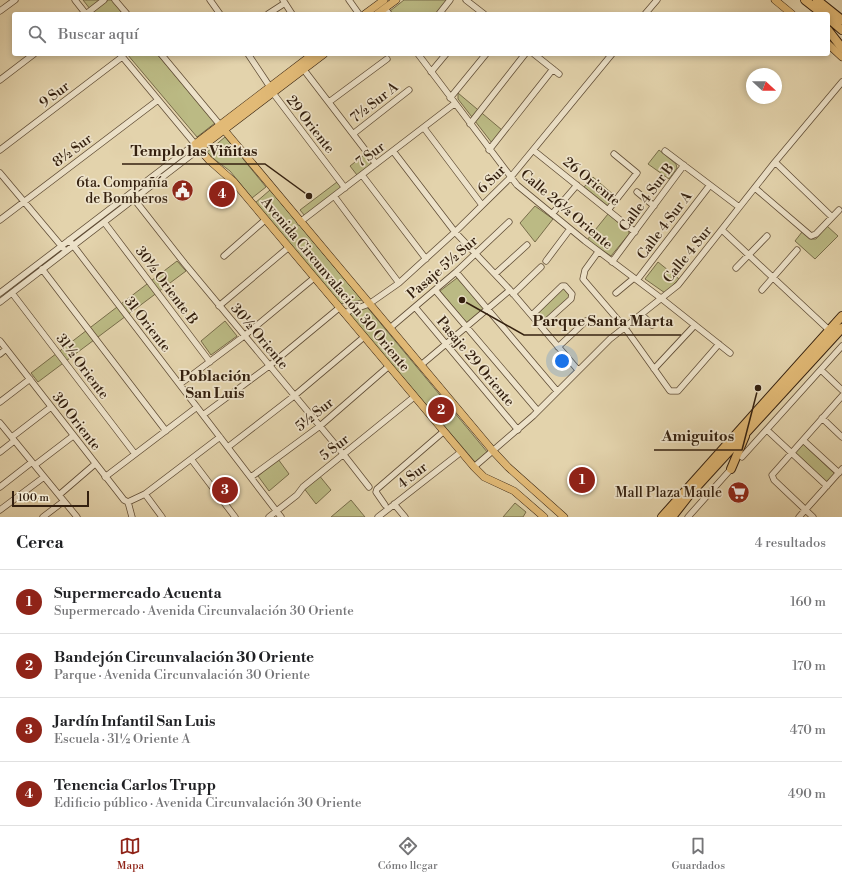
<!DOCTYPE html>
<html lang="es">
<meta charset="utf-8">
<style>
body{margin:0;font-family:"Libre Bodoni",serif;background:#f6f6f6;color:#202124}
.compass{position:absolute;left:746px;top:68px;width:36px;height:36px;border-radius:50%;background:#fff;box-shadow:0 2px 6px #0003;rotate:111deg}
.scale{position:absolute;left:12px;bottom:10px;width:77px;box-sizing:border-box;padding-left:4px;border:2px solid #34200f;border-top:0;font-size:11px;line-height:14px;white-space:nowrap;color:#34200f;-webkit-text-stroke:3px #ede2c9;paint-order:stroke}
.you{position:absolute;left:562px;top:361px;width:14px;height:14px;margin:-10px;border:3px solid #fff;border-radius:50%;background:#1a73e8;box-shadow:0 0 0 6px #1a73e833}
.badge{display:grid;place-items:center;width:26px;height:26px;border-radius:50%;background:#8f2418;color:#fff;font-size:13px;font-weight:700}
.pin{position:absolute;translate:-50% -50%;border:2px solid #fff;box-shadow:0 1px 4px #0006}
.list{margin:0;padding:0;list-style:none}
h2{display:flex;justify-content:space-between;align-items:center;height:52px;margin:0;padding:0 16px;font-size:17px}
h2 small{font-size:13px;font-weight:400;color:#757577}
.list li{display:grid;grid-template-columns:26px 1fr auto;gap:12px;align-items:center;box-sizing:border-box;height:64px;padding:0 16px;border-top:1px solid #e0e0e0}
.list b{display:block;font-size:15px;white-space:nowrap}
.list p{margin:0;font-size:13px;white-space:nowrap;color:#757577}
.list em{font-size:13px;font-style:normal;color:#757577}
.icon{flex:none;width:22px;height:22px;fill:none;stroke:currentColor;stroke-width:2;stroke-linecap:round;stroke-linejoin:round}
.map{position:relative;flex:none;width:842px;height:517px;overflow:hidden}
.search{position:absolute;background:#fff;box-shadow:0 2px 6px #0003;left:12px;right:12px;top:12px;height:44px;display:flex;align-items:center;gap:10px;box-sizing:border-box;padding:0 14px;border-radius:4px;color:#757577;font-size:15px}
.sheet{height:308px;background:#fff}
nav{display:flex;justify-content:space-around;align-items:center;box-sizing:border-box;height:56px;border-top:1px solid #e0e0e0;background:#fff;font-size:11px;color:#757577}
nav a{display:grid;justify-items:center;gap:2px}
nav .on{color:#8f2418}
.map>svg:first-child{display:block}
.green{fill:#bbba84;stroke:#786d4a}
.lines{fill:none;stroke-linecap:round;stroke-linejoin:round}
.minor-casing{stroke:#604d36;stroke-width:7}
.major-casing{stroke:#34200f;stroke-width:8}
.highway-casing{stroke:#34200f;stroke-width:10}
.minor{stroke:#ede2c9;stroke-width:5.5}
.major{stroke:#e2ba76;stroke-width:7}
.highway{stroke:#e2ba76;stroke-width:8}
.labels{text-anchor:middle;stroke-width:3.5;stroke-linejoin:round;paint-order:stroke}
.street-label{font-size:14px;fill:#34200f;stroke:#ede2c9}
.poi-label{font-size:14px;fill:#34200f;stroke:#ede2c9;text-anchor:end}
.neighbourhood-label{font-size:15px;font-weight:bold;fill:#34200f;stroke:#ede2c9}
.leader{fill:none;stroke:#34200f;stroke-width:1.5}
.callout-dot{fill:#34200f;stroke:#ede2c9;stroke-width:1.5}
.callout-label{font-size:15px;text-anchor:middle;font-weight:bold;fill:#34200f;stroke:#ede2c9;stroke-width:3.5;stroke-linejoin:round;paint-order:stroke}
</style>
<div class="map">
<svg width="842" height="517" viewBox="0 0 842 517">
<rect width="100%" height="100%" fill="#e3d3ac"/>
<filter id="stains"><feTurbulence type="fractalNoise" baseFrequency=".005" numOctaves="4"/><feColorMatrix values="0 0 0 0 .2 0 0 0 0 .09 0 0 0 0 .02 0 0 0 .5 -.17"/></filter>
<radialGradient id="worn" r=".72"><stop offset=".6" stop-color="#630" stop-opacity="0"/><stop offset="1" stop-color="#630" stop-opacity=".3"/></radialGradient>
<path class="green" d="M83,0h29l11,14h-29z
M404,0h44l-12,14h-44l-2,-3z
M127,54h30l58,69 -18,14z
M458,93l44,37 -10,13 -34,-44z
M225,137l41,50 -14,11 -22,-27 -24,-18z
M659,150l17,14 1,4 -8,11 -21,-15z
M364,155l7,9 -14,11 -7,-9z
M593,177l22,19 -7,10 -24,-19z
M337,182l5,7 -37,27 -5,-6z
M270,190l92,110 -22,4 -85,-101z
M535,206l18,13 -18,23 -15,-19z
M608,214l21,17v3l-18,22 -24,-16z
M827,226l11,10 -23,23 -20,-18 7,-9 9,7h5z
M177,261l9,10 -148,111 -7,-9z
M658,262l21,17 -14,14 -20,-14z
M457,278l27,30 -17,15 -27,-32z
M565,286l8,9 -29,26 -8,-9z
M367,307l121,146 -13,9 -126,-148z
M225,321l12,15 -26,19 -10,-14z
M803,444l32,30 -8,9 -32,-31z
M278,459l11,15 -20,17 -11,-15z
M318,474l13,16 -15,14 -13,-17z
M351,500l14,17h-34z
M515,503l11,9 -3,5h-20z"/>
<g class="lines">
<defs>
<path id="minor" d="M75,0l11,14
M115,0l12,14
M210,0l10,14
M283,0l9,14
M349,0l10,14
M466,0l18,14
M385,8l4,6
M0,11l15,-11
M86,14l18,-14
M268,14l17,-11
M439,14l11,-14
M645,14l12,-14
M161,54l59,71
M248,54l22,33
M418,54l99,131 68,56 77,58 68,54
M534,54l25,20
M304,70l72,94
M431,72l15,-18
M0,80l34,-26
M273,93l72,95
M450,98l36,-44
M329,102l58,-43
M470,124l55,-70
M424,128l58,77
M353,134l56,-44
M0,150l122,-93
M489,150l64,-81
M533,150l102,82
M393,151l62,81 55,58 68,80
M665,151l74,56
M775,162l57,55
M0,173l63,75
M362,175l64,84
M755,188l56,48 5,-2 23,-24
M637,192l17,14
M334,196l65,87
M134,199l51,65 159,191 25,32
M608,210l29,-37 -23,-19
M552,214l25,-29
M0,220l158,-120
M104,222l106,140
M300,222l154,-118
M722,230l107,100
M69,240l212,277
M598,252l-13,18 -2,9 42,49 45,63h8l41,-47
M224,256l41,-36
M546,261l24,-32
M612,262l72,-97
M736,268l31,-32
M42,269l124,162
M456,272l101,119
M495,274l32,-29
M637,280l73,-95
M435,290l103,121
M762,290l35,-40
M0,293l195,-149 -75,-90
M12,293l123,161
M616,293l18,-15
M513,294l28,-27
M0,302l199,-153
M219,306l70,-59
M415,307l103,123
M344,313l25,-9 30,-21 56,-51 55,-54 102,-124
M532,315l30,-29h3l7,8 -1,5 -30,27
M642,315l10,10
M390,328l66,-56 53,-50
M0,341l124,159 4,2 4,15
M558,347l28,-26
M0,354l6,-5
M421,365l89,-75
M654,369l41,-44
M821,370l21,20
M180,384l64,-48 70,-58
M0,402l30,-23
M203,415l66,-49 70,-58
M822,418l20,19
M0,423l77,94
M767,430l60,56
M12,437l39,-30
M803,440l36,33
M228,447l66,-51 70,-59
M0,452l14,-11
M742,457l100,-111
M191,459l44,58
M35,465l38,-29
M474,467l59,-51 77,-77 68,-54 97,-123 67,-80
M105,477l92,-70
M251,477l69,-51 69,-60
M0,487l32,-25
M145,494l17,23
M59,495l36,-31
M128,502l17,-8 75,-57
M394,504l11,13
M385,505l-9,-13 1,-3 66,-57
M0,510l44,-33
M43,517l21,-16
M269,517l28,-22 6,-8 111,-90
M378,517l83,-65
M688,517l43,-48
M799,517l43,-48
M813,517l-39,-37 -2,-5 70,-79"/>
<path id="major" d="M775,0l17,14
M365,14l19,-14
M377,14l19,-14
M828,44l14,13
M313,54l-118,90 14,16 25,22 240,285 10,10 30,14 30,26
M220,125l273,326 15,16 56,50
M199,149l125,-95"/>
<path id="highway" d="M805,0l18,14
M817,0l25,20
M828,18l14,12
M828,30l14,18
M731,469l14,-33
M662,517l180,-201
M672,517l18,-23 152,-166"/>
</defs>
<use href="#minor" class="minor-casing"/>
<use href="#major" class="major-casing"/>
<use href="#highway" class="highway-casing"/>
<use href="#minor" class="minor"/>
<use href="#major" class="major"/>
<use href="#highway" class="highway"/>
</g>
<defs>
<symbol id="civic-disc" viewBox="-11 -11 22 22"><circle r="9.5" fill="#8f2418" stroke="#ede2c9"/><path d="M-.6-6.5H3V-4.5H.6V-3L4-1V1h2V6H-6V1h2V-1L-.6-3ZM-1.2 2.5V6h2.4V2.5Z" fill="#fff"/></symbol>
<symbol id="supermarket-disc" viewBox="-11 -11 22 22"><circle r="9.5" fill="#8f2418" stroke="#ede2c9"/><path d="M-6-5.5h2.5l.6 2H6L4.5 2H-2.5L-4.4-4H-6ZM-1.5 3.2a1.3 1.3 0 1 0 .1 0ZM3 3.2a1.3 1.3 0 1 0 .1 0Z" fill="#fff"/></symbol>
</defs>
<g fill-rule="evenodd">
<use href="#civic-disc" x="170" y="178" width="25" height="25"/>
<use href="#supermarket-disc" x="726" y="480" width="25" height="25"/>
</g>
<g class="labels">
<g class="street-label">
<text transform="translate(54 94) rotate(-37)" y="5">9 Sur</text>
<text transform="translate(374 102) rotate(-38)" y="5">7½ Sur A</text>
<text transform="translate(311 124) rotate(52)" y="5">29 Oriente</text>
<text transform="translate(72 150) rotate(-37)" y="5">8½ Sur</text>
<text transform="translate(370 154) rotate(-37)" y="5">7 Sur</text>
<text transform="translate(491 179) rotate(-45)" y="5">6 Sur</text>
<text transform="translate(592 181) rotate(39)" y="5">26 Oriente</text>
<text transform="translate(646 197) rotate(-53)" y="5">Calle 4 Sur B</text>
<text transform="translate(567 209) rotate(40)" y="5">Calle 26½ Oriente</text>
<text transform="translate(664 225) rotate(-53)" y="5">Calle 4 Sur A</text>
<text transform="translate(687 254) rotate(-51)" y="5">Calle 4 Sur</text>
<text transform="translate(442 267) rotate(-41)" y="5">Pasaje 5½ Sur</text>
<text transform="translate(336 284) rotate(50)" y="5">Avenida Circunvalación 30 Oriente</text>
<text transform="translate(167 285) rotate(53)" y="5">30½ Oriente B</text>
<text transform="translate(148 324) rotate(52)" y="5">31 Oriente</text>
<text transform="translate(260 336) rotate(50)" y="5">30½ Oriente</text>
<text transform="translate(476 361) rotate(50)" y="5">Pasaje 29 Oriente</text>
<text transform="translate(83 366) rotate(53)" y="5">31½ Oriente</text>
<text transform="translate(314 414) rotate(-39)" y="5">5½ Sur</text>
<text transform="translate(77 421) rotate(52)" y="5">30 Oriente</text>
<text transform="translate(334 447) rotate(-38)" y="5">5 Sur</text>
<text transform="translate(412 475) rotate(-38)" y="5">4 Sur</text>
</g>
<g class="poi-label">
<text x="168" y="187">6ta. Compañía<tspan x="168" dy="16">de Bomberos</tspan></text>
<text x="722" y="497">Mall Plaza Maule</text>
</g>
<g class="neighbourhood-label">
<text x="215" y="381">Población<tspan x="215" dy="17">San Luis</tspan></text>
</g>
</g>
<path class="leader" d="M309 196L265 164H122M462 300L524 335H681M758 388L742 450H654"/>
<g class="callout-dot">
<circle cx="309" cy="196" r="4"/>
<circle cx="462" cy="300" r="4"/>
<circle cx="758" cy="388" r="4"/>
</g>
<g class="callout-label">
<text x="194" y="156">Templo las Viñitas</text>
<text x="603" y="326">Parque Santa Marta</text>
<text x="698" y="441">Amiguitos</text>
</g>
<rect width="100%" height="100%" filter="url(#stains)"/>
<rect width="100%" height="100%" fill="url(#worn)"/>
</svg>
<svg class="compass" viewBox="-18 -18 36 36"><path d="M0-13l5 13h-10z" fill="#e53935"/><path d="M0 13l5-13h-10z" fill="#757577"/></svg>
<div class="scale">100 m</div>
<div class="you"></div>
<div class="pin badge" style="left:582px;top:480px">1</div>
<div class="pin badge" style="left:441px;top:410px">2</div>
<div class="pin badge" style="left:225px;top:490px">3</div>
<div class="pin badge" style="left:222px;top:194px">4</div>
<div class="search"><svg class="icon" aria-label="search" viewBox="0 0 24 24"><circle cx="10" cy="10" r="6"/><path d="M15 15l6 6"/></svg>Buscar aquí</div>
</div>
<section class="sheet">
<h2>Cerca<small>4 resultados</small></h2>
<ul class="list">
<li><span class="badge">1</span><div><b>Supermercado Acuenta</b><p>Supermercado · Avenida Circunvalación 30 Oriente</p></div><em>160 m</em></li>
<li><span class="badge">2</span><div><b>Bandejón Circunvalación 30 Oriente</b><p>Parque · Avenida Circunvalación 30 Oriente</p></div><em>170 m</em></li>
<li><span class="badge">3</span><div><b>Jardín Infantil San Luis</b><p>Escuela · 31½ Oriente A</p></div><em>470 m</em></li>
<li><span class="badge">4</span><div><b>Tenencia Carlos Trupp</b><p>Edificio público · Avenida Circunvalación 30 Oriente</p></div><em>490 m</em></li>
</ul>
</section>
<nav>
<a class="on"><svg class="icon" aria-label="map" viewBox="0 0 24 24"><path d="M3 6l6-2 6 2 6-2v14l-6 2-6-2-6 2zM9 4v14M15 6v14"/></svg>Mapa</a>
<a><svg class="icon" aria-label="directions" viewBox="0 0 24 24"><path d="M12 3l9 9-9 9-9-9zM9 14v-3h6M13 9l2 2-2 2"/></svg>Cómo llegar</a>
<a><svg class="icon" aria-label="saved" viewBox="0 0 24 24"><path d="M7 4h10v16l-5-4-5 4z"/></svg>Guardados</a>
</nav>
